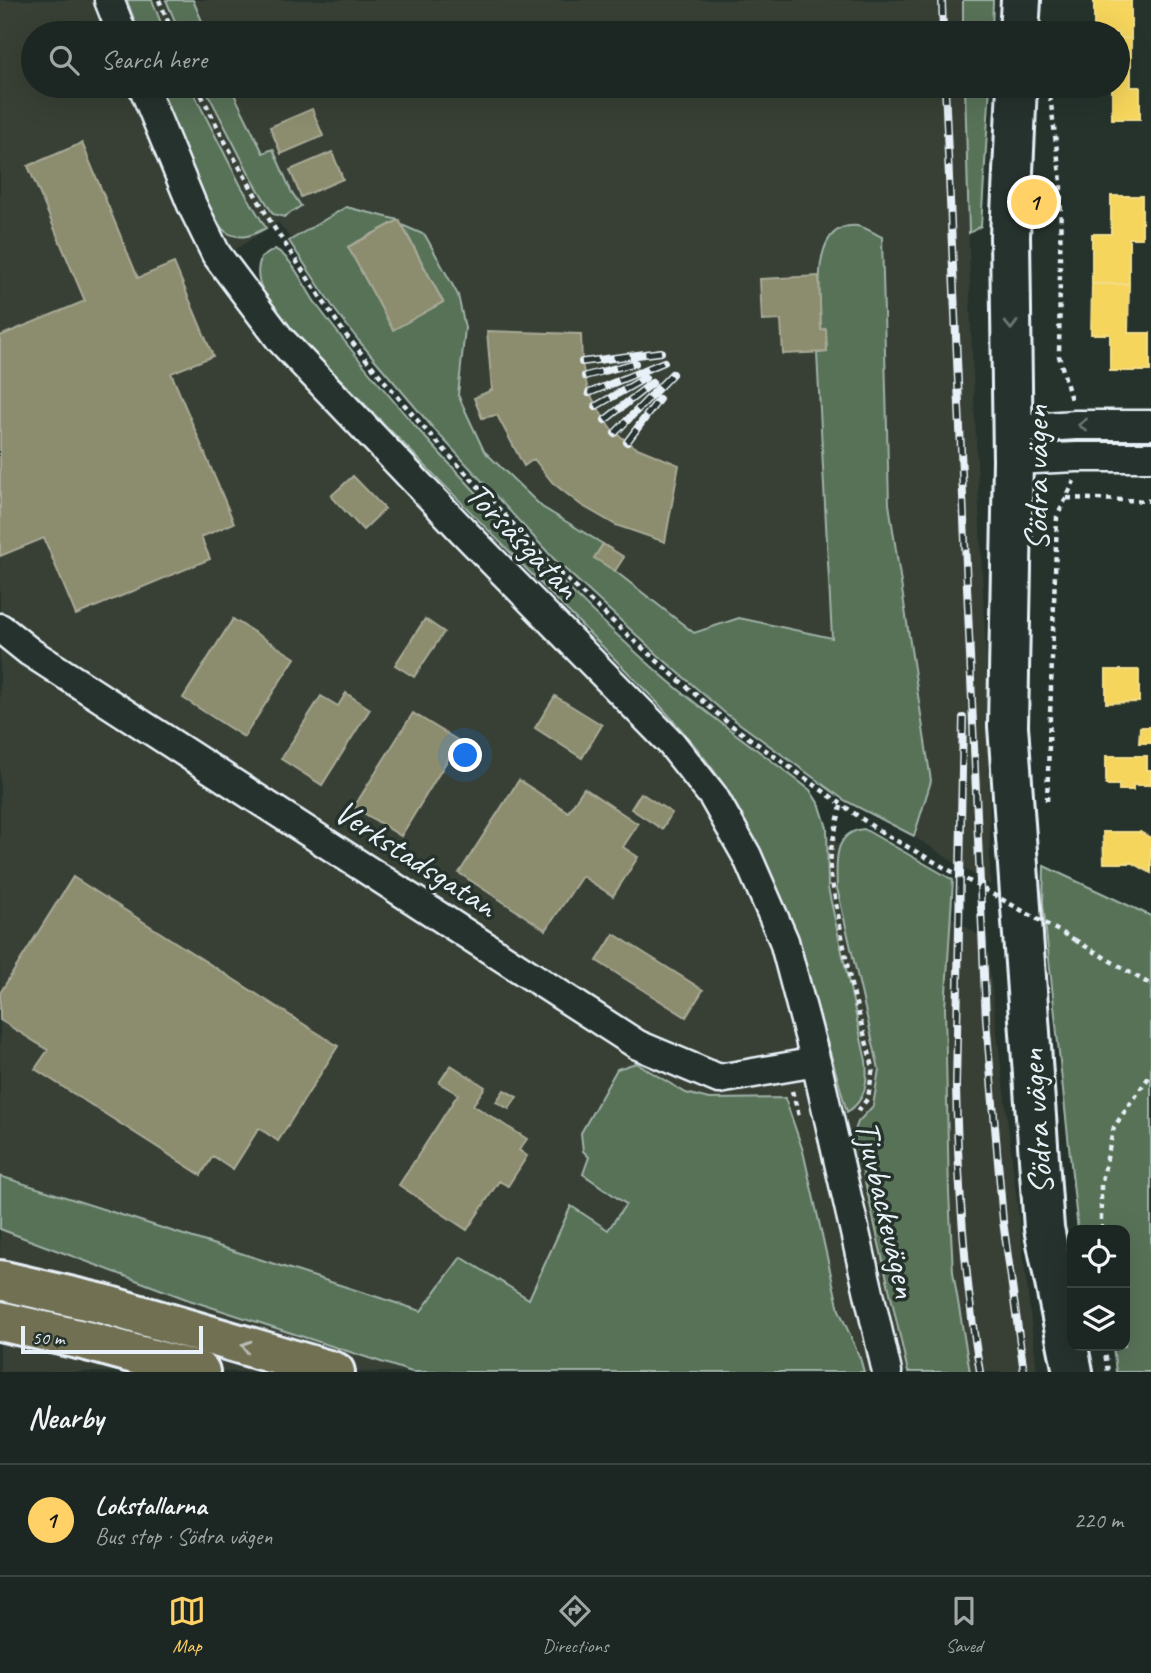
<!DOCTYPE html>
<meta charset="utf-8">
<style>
body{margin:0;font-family:Caveat,sans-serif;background:#252e2a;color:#f1f3f6}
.controls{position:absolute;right:21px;bottom:21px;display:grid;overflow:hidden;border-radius:14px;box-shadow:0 7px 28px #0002}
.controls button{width:63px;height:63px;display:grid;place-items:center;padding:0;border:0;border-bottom:2px solid #3a4340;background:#1c2622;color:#f1f3f6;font:35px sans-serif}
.scale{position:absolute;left:21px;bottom:18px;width:182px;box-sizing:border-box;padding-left:7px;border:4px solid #e8f1f8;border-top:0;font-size:19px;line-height:24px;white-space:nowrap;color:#e8f1f8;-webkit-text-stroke:5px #26332d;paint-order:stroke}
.you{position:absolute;left:466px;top:756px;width:24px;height:24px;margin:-18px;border:5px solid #fff;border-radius:50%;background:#1a73e8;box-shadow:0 0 0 10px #1a73e833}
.badge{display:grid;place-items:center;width:46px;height:46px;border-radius:50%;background:#ffd166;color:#111;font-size:23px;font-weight:700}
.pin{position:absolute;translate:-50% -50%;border:4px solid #fff;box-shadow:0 2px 7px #0006}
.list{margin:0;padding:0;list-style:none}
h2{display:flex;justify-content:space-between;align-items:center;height:91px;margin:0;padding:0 28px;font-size:30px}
h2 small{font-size:23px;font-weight:400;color:#a0a5a5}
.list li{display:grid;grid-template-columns:46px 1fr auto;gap:21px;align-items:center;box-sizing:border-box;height:112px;padding:0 28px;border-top:2px solid #3a4340}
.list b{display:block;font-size:26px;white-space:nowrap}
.list p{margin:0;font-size:23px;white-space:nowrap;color:#a0a5a5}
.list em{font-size:23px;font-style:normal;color:#a0a5a5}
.icon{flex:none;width:38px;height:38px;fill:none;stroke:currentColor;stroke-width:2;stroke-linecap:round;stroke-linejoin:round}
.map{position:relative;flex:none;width:1151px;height:1372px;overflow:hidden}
.search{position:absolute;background:#1c2622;box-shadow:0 7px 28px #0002;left:21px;right:21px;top:21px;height:77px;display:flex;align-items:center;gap:18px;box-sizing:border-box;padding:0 24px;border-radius:38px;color:#a0a5a5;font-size:26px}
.sheet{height:203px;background:#1c2622}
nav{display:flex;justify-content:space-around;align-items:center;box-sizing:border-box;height:98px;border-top:2px solid #3a4340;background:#1c2622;font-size:19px;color:#a0a5a5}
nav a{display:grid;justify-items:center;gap:4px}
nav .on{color:#ffd166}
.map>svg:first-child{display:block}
.built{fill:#384036}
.green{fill:#587259;stroke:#a0b2a8;stroke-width:2}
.homes{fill:#f6d55c;stroke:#f2dd8b;stroke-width:2}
.industry{fill:#8c8c6e;stroke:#a8aa97;stroke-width:2}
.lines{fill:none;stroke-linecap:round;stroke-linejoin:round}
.street-casing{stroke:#e8f1f8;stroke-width:33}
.secondary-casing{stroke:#e8f1f8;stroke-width:44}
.highway-casing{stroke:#e8f1f8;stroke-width:44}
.path{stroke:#e8f1f8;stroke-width:4.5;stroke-dasharray:5 5;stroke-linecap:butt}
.street{stroke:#26332d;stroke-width:28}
.secondary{stroke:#26332d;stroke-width:38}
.highway{stroke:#716f52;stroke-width:38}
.rail-casing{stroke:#e8f1f8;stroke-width:8}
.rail{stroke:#26332d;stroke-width:5;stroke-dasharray:16;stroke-linecap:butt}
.path-bridge{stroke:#e8f1f8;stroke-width:4.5;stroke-dasharray:5 5;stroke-linecap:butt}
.oneway{stroke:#6a7674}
.oneway2{stroke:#b8bdb6}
.labels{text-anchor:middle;stroke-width:7;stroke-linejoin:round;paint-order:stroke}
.street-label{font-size:35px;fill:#e8f1f8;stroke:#26332d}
</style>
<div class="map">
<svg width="1151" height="1372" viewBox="0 0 1151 1372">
<rect width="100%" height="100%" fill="#26332d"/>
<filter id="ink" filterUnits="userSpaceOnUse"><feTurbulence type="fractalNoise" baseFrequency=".0143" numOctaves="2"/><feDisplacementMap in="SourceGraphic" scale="14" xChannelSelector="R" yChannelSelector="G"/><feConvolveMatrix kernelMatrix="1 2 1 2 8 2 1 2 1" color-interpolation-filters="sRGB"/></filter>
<g filter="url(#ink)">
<path class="built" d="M0,0h963v33h-930v53h932l6,247 18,391 1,161 -191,-122 -415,-401 -106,-140 -50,32 237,267 220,222 301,197 51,432h-1037z"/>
<path class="green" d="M127,0h25l13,33h-26z
M166,0h27l14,33h-27z
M963,0h30l-1,33h-29z
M159,86h31l51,100 25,42c-13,7 -25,13 -40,4 -17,-11 -58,-122 -67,-146z
M204,86h26l33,67 10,-4 18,42 10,15 -17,11 -11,-3 -21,-35z
M965,86h25l-9,140 -12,7z
M346,207l53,13 -51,27 45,82 50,-27 -41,-77 23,10 33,60 7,33 -7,67 26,56 58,56 61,37 -8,14 20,13 79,62 45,-15 93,20 -15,-285 10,-1 -2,-23 -4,1c-1,-31 -12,-108 36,-104 8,1 17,7 25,11l7,267 42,277 -17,55 -70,-36 -119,-87 -68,-59 -103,-95 -121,-131 -74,-87 -24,-31 -46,-69z
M275,249c20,11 30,41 44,59 33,44 68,86 104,127 76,83 152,164 236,238 48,42 101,78 151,117l10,16 7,22 1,60 38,173c2,20 0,40 -19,51 -31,-109 -59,-221 -118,-319 -22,-35 -49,-66 -77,-96l-359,-366c-16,-22 -44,-44 -32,-73z
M864,829l89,51 -8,129 4,184 4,79 17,100h-62l-54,-239 4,-11 15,-16 6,-37 -42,-181c-1,-25 -4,-56 27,-59z
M1044,866l107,50v456h-35l-3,-26h12v-116h-47l-35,-327z
M636,1063l50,30 23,6 76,-1 18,53 36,159 21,48 4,14h-452l-223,-72 -189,-71v-53l421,135 40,-54 68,42 42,-93 37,24 18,-26 -43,-30 6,-17 -6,-6 -2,-18 36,-64z"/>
<path class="homes" d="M1094,0h37v38h-13v-5h-24z
M1118,38h13v49h9v32h-28v-31h-18v-2h24z
M1111,196h31v42h-13v46h-37v-50h19z
M1092,284h37l-1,49h22v38h-40v-37h-19z
M1106,670h33v32l-33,1z
M1140,727h11v16h-12z
M1106,756h41v14h4v15h-18v5h-14v-5h-13z
M1103,832h37l11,6v35l-18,-10h-29z"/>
<path class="industry" d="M312,109l11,27 -42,18 -11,-27z
M82,143l56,135 36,-15 39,93 -42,17 63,150 -33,14 9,22 -134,56 -32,-77 -44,18v-220l85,-35 -57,-135z
M332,152l11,27 -42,18 -11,-27z
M399,220l44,82 -50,28 -45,-83z
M819,276l2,54 5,-1 1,23 -44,2 -2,-34 -19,1 -2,-42z
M487,331l94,3 1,30 6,27 17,29 8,11 22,16 44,18 -14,77 -49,-17 -35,-20 -28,-22 -19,-24 -10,7 -27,-51 -15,3 -8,-20 18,-8z
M353,476l32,33 -22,21 -32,-34z
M603,544l21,13 -9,14 -21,-13z
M233,619l62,39 -51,79 -61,-39z
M425,619l19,13 -30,45 -19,-12z
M346,693l24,16 -48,76 -41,-26 40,-63 17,10z
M555,696l47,29 -20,33 -47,-30z
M413,713l46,28 -58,95 -47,-29z
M519,780l49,32 16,-24 54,36 -15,23 15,10 -25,39 -31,-20 -36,54 -87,-57z
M641,793l31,20 -10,16 -31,-20z
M73,877l265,169 -60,95 -19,-13 -26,41 -20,-13 -12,19 -166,-106 13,-19 -48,-30v-27z
M614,934l89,56 -17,27 -89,-56z
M451,1065l34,22 -12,18 54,34 -8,11 8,6 -19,30 -9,-5 -32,49 -68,-45 59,-91 -19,-11z
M504,1090l13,7 -8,12 -13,-7z"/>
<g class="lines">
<defs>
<path id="street" d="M109,0l13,33
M143,86l49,119 24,49 64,85 184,193 207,211 42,53 34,60 37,85 32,121 71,310
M1012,429l64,-4h75
M1013,460l64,-3h74
M0,628l30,24 608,393 81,34 97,-17"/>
<path id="secondary" d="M1019,33l2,-33
M1017,86l-7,150 3,224 -5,266 36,502 29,144"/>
<path id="highway" d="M0,1280l103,24 232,68
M0,1321l87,20 113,31"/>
</defs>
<use href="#street" class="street-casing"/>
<use href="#secondary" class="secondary-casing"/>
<use href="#highway" class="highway-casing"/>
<path class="path" d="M159,0l14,33
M197,86l26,52 50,88 72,108 79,94 127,137 80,73 97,85 151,108
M1050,96l11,86 -2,174 12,44
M1067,498l84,3
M1047,801l10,-284 17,-36
M841,806l-10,43 -1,22 21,114 22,82 -5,31 -13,17
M1075,940l76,45
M792,1091l8,28
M1101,1230v-45l13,-58 37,-53
M1104,1346l4,26"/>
<use href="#street" class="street"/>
<use href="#secondary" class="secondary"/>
<use href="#highway" class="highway"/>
<defs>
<path id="rail" d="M942,0l1,33
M945,86l41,934 17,201 21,151
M582,362l79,-10
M585,376l50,-13
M589,393l75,-31
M596,406l49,-28
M605,420l47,-37
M615,433l57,-59
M627,442l32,-43
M963,718l-7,368c2,96 8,191 24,286"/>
</defs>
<use href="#rail" class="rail-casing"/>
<use href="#rail" class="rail"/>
<path class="path-bridge" d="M879,831l196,109"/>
</g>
<defs><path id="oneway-chevron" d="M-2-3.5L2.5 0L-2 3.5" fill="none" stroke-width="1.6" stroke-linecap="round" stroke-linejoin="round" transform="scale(1.75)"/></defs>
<g class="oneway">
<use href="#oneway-chevron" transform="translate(1011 325) rotate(89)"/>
<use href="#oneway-chevron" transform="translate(1083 425) rotate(180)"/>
</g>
<use class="oneway2" href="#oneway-chevron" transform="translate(246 1346) rotate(-164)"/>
</g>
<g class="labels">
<g class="street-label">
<text transform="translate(1036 478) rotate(-90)" y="12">Södra vägen</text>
<text transform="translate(523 540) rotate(46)" y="12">Torsåsgatan</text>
<text transform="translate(416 858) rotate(33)" y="12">Verkstadsgatan</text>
<text transform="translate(1036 1122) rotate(-94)" y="12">Södra vägen</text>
<text transform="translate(887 1209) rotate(77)" y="12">Tjuvbackevägen</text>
</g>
</g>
</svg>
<div class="controls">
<button><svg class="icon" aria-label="locate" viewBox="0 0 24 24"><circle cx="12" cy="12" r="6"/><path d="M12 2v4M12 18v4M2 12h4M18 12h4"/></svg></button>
<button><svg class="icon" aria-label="layers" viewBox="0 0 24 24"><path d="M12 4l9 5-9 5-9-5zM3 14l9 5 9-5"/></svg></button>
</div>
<div class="scale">50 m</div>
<div class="you"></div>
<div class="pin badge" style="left:1034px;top:202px">1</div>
<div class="search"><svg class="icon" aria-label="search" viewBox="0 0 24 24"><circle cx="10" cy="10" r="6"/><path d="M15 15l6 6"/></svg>Search here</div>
</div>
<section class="sheet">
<h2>Nearby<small></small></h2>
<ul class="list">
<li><span class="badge">1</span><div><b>Lokstallarna</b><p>Bus stop · Södra vägen</p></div><em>220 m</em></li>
</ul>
</section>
<nav>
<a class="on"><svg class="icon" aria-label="map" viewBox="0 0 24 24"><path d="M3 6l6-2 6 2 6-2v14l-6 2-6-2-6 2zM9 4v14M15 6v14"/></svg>Map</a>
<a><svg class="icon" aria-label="directions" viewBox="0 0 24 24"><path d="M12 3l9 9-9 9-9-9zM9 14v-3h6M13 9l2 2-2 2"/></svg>Directions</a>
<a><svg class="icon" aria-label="saved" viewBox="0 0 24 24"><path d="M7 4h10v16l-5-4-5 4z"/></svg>Saved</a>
</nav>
